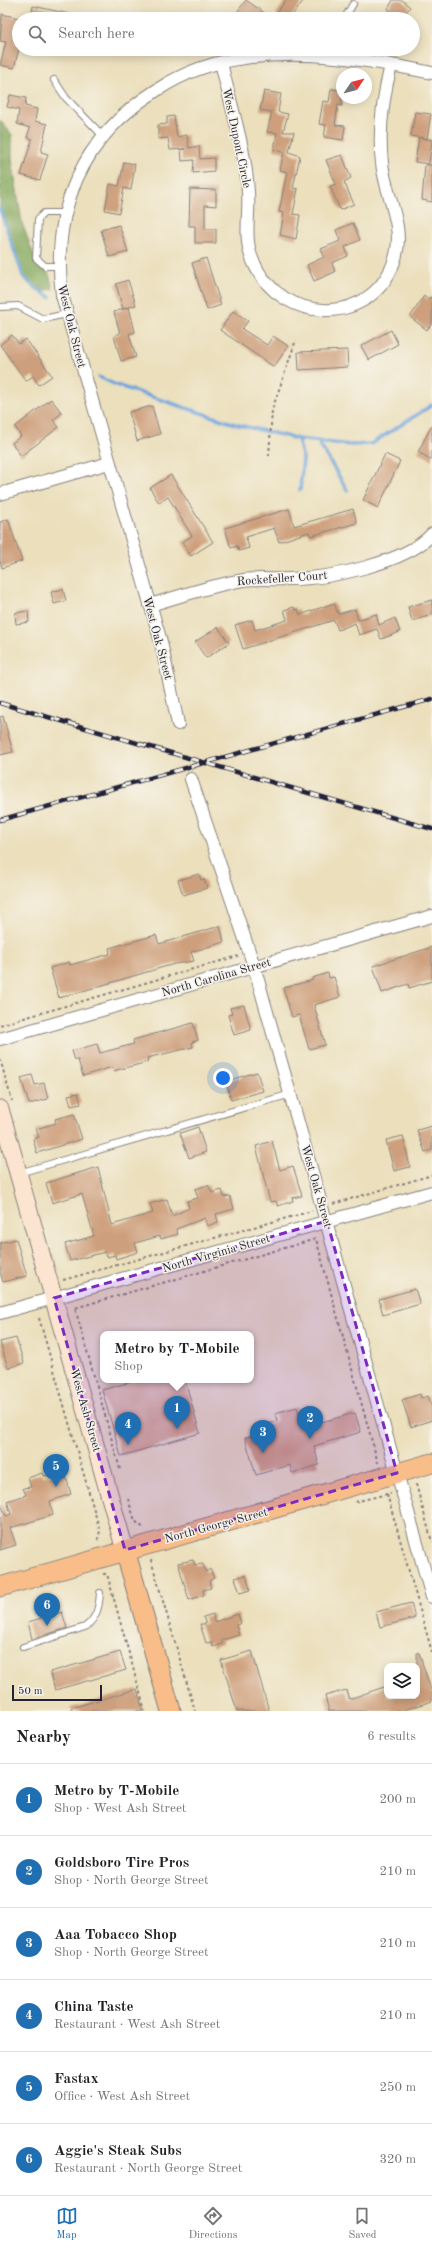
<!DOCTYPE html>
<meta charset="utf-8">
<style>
body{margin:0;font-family:"Old Standard TT",serif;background:#f2f2f2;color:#202124}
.controls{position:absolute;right:12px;bottom:12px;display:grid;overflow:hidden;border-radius:8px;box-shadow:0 2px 10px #0003}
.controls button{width:36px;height:36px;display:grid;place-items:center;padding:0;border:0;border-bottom:1px solid #e0e0e0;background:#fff;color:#202124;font:20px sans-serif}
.compass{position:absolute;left:336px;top:68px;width:36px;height:36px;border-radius:50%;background:#fff;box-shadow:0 2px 10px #0003;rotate:55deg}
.scale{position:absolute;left:12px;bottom:10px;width:90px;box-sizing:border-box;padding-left:4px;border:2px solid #22223b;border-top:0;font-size:11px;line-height:14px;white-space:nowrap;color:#22223b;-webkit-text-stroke:3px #f7f3e8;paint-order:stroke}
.you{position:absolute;left:223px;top:1078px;width:14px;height:14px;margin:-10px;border:3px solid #fff;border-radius:50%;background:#1a73e8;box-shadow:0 0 0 6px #1a73e833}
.badge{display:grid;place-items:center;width:26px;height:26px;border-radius:50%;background:#1f6fb2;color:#fff;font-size:13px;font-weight:700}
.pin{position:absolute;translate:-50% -33px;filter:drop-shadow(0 1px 2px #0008)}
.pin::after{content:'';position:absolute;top:21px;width:14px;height:12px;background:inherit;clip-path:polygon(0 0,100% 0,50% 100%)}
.popup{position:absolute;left:100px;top:1331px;width:154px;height:52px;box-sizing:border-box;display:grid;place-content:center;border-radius:8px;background:#fff;filter:drop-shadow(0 1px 3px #0005);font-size:13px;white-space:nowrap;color:#757577}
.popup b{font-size:15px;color:#202124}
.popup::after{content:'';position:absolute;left:50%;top:100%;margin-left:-8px;border:8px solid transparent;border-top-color:#fff}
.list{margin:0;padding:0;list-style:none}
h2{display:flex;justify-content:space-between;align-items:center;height:52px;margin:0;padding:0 16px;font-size:17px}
h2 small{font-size:13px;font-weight:400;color:#757577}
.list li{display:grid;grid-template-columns:26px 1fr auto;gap:12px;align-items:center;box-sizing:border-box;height:72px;padding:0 16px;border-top:1px solid #e0e0e0}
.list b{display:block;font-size:15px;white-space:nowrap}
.list p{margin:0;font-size:13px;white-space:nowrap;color:#757577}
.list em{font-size:13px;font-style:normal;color:#757577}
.icon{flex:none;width:22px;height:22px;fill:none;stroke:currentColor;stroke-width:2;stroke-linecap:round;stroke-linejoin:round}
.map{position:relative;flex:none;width:432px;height:1711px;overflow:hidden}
.search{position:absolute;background:#fff;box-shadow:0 2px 10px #0003;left:12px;right:12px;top:12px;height:44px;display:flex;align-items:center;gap:10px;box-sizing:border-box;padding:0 14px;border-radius:22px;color:#757577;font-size:15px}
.sheet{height:484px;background:#fff}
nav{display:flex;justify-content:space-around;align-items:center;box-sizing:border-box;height:56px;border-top:1px solid #e0e0e0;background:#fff;font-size:11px;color:#757577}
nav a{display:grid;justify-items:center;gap:2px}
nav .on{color:#1f6fb2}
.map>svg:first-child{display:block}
.forest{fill:#86a95e;stroke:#54664c}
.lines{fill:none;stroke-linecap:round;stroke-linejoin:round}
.stream{stroke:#6ca4db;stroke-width:3.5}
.building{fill:#ce9f7c}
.service-casing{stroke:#86807c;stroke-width:8}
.minor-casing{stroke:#86807c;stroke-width:14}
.secondary-casing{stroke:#86807c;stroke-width:19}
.primary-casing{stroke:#86807c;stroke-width:21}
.path{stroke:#86807c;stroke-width:2;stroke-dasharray:3 3;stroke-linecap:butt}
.service{stroke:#fff;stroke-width:6}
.minor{stroke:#fff;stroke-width:12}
.secondary{stroke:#fce5d0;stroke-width:17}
.primary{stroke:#f8bd89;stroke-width:19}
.rail-casing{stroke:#22223b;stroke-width:4.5}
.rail{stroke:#f7f3e8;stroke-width:3;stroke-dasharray:9;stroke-linecap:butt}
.marked{fill:#7b2cbf;fill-opacity:0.2;stroke:#7b2cbf;stroke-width:3;stroke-dasharray:8 5;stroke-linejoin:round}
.labels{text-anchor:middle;stroke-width:3;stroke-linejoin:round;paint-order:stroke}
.street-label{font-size:12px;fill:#22223b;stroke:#f7f3e8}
</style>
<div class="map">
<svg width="432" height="1711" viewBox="0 0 432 1711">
<rect width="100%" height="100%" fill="#f7f3e8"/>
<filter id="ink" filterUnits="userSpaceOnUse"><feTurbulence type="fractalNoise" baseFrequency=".025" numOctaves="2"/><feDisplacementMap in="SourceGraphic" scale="8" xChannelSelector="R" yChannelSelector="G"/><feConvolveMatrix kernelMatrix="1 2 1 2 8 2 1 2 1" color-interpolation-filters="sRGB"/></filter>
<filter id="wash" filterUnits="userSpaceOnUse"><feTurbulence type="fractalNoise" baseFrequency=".012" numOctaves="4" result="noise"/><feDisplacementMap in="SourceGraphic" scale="16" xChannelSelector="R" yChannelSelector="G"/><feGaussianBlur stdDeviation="0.9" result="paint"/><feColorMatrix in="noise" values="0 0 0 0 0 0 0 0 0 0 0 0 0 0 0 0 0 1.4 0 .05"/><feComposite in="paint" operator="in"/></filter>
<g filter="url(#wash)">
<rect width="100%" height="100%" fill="#ebdfbc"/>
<path class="forest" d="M0,120l12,15v24l10,64 15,41 10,4 6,21 -12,2 -9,-6 -9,-9 -23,-67z"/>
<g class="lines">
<path class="stream" d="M0,209l23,67 9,9 18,12
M99,377l17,8 119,39 63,15 53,6 20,-1 61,-39
M298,439l5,20 -3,31
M319,443l28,47"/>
</g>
<g id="blocks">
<path class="building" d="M246,0l27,19h-41z
M286,0h18l-15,19h-6l-7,-5z
M393,0h9l8,7 -9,12 -13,-10z
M33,6l41,9v4l-43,-2z
M2,14l17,4 -4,25 4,1v5l-5,19 -14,-3 6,-23 -6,-1z
M331,89l11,1v16l-4,-1 -3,20 10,1 -2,14 -19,-3 2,-12 -7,-1 4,-23 6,1z
M264,91l17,3 -3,18 10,2 -5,18h11l-5,20 11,4 -7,32 5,1 -5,25 7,1 -4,24 -16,-4 4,-22 -5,-1 8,-40 -7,-2 4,-18 -10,-2 3,-17 -10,-1 5,-20 -12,-2z
M10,95l16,3 -1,8 12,3 -2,12 12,3 -6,28 7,2 -8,26 -19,-5 11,-36 -5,-2 3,-9 -13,-4 2,-14 -12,-3z
M415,112l16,2 -4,25 -16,-3z
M174,116l3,21 10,-2 2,13 10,-2 1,13 14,-1v13l-21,2 1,-13 -12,1 -1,-12h4l-15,1 -2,-12 -10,1v-14l9,-1v-7z
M419,137l13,3 -3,24 -14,-2z
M342,155l9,23 -7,4 10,22 -14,6 -10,-24 6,-2 -10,-24z
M124,162l11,2 -4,26 -7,-2 -5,25 -14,-3 5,-26 9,2z
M425,165h7v37l-10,-2z
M190,189l26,1v16l-11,-1v24h11v14h-21v-17h-6z
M353,223l7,17 -15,7 3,9 -16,7 3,9 -21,9 -7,-16 17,-8 -3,-8 19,-8 -4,-11z
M119,225l9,27 -19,5 -8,-27z
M206,258l15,47 -14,5 -15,-47z
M128,280l8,25 -13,4 -7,-25z
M424,296l3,3 5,-2v26l-5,7 -17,-13z
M129,307l6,25 -6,2 7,23 -15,4 -7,-25 6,-3 -6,-21z
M233,311l15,10 -6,8 25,16 6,-9 15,10 -14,21 -54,-37z
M391,330l7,14 -29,16 -8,-14z
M12,335l7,9 7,-5 26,37 -13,9 -6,-9 -7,5 -26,-36z
M347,350l1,17 -49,3 -1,-18z
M51,399l11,14 -9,7 6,7 -38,29 -9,-13 9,-7 -6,-9z
M152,406l8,28 -23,7 -8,-29z
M432,425v35l-14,-8z
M385,454l15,7 -22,47 -15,-8z
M171,475l42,67 -22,14 -9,-14 10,-6 -24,-39 -9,6 -9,-15z
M289,509l5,17 59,-17 4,14 -47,13 -1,-4 -30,10 -5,-14 -28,9 3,11 -10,3 -2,-5 -6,2 -6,-20z
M8,519l14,42 -20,7 -2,-7v-39z
M63,589l3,12 -12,3 -3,-12z
M432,600v15l-20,6 -4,-14z
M334,603l4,11 17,-5 3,11 18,-6 3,11 16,-7 5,14 -19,7 -4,-10 -18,6 -4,-12 -17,7 -4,-10 -91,29 -8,-24 17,-5 3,10 32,-10 -3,-10 10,-3 1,3 3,-1 2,6z
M28,611l1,11 -13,2 -1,-11z
M218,627l11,16 -23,15 -11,-16z
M3,716l10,36 -13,3v-38z
M199,874l2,6 3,-1 3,9 -24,7 -5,-15z
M220,926l4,16 -33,10 3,9 -20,3 -115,34 -9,-30 19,-6 1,3 40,-11 -1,-6 47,-13 3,9z
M432,947v34l-23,7 -1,-4 -26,9 -9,-27z
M328,973l1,5 5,-1 6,20 -26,8 11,40 -16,4 -10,-34 -7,2 -9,-29 30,-8 -1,-2z
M244,1005l7,25 -17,5 -6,-20 4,-1 -2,-6z
M193,1023l5,17 -6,2 1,5 -46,11 1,4 -35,9 -1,-4 -29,9 -5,-16h-3l-3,-9 25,-7 3,9 34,-9 -1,-4z
M257,1072l6,19 -32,9 -5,-19z
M32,1075l3,10 9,-2 4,16 -19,5 -8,-26z
M78,1093l3,11 -10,2 -3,-11z
M74,1114l8,25 -45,14 -4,-14 6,-2 -3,-8 20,-6 -1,-4z
M432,1126v24l-7,2 -8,-22z
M198,1127l8,25 -17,6 -9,-25z
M403,1136l7,31 -16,4 -8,-31z
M272,1141l8,29 13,-4 9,30 -10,2 1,3 -15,5 -2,-5 -6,1 -14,-56z
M98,1167l14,58 41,-12 -3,-9 17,-5 5,17 17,-8 -2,-7 11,-3 -3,-9 13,-4 4,8 10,-3 2,7 6,-1 4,13 -18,5 2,8 -11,4 -2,-8 -29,11 2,5 -17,5 -1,-3 -25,7 3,9 -22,7 -1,-4 -8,2 -2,-5 -35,9 -5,-17 29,-8 -12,-42 -30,9 -6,-20z
M16,1239l11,37 -24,6 -3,-10v-29z
M415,1289l5,15 -37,11 -4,-16z
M16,1338l8,25 -16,5 -8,-26z
M138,1380h47l15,53 -79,23 -19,-66z
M420,1394l1,4 7,-2 4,11v13l-21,7 -9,-27z
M297,1407l6,20 52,-14 6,19 -47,14 5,19 -27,8 -2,-8 -34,10 -11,-37 10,-3 -2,-7 24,-7 -2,-8z
M42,1473l1,3 22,-3 6,21 -21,7 3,14 -43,13 6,17 -16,5v-47l6,13 5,-2 -4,-13 19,-6 -3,-7 8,-1 -3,-9z
M193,1560l2,5 8,-1 3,8 4,-3 4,9 -5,3 2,7 -8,2 1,5 -15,5 -11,-37z
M246,1575l4,15 -10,3 -5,-15z
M411,1603l4,15 -35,9 -4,-15z
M62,1612l5,16 -35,11 -4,-17z
M213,1614l1,8 24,-8 3,9 -5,2 3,10 -17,5v4l-9,3 -2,-5 -5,1 -6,-19h6l-3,-7z
M252,1651l17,60h-32l-16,-51z
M120,1652l6,18 -71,20 -5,-18z
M417,1653h2l13,40v8l-31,10h-72l-4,-15 21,-6 3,9 38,-13v10h30z
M137,1689l6,22h-72v-3z"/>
</g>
</g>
<g filter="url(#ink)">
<use href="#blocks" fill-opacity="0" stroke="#86807c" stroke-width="1"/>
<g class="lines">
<defs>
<path id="service" d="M344,19l9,-15
M54,80l12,18 36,37
M59,266h-14l-9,-8 2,-39 6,-6h21
M0,307l18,-1 25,13 24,-5
M19,1173l272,-79
M23,1647l62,-20c12,-9 14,-20 15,-34"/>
<path id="minor" d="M221,62c9,42 25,88 27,130 2,23 -5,47 5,69 28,66 124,67 143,-6 8,-31 -11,-61 -14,-92 -4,-33 1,-66 9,-98
M0,494l109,-31
M150,605c31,-9 62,-20 94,-25 15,-2 30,0 46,-1 38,0 116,-16 142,-45
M178,724l-17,-82 -99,-347c-11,-86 20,-158 95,-205 26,-17 55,-28 87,-32 63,-9 126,2 188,15
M191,779l63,187 178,631
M0,1039l432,-123
M0,1313l432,-121"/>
<path id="secondary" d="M0,1109l125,441"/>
<path id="primary" d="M125,1550l46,161
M0,1587l432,-124"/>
</defs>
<use href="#service" class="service-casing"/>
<use href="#minor" class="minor-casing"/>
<use href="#secondary" class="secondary-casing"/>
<use href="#primary" class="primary-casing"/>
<path class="path" d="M269,456l3,-46 24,-70
M0,1025l238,-69
M0,1059l12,42
M333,1204l99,-29
M63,1280l249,-69
M39,1318l61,213 -3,12
M120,1469l-45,-161 241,-69 62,224
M416,1484l16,58
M387,1494l45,158
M128,1499l7,22 10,8
M355,1502l36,-9
M151,1560l44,151
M103,1574h4l38,137"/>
<use href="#service" class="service"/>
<use href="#minor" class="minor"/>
<use href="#secondary" class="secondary"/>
<use href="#primary" class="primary"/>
<defs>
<path id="rail" d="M0,703l432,126
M0,820l432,-121"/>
</defs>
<use href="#rail" class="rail-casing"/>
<use href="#rail" class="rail"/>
</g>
</g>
<path class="marked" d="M327,1221l70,252 -272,77 -71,-252z"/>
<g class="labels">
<g class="street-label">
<text transform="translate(237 138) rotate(78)" y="4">West Dupont Circle</text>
<text transform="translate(72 326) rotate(76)" y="4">West Oak Street</text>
<text transform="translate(282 578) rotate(-4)" y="4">Rockefeller Court</text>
<text transform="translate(158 638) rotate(75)" y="4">West Oak Street</text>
<text transform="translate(216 977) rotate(-16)" y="4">North Carolina Street</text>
<text transform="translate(317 1186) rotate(74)" y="4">West Oak Street</text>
<text transform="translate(216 1253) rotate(-16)" y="4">North Virginia Street</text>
<text transform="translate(86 1410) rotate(74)" y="4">West Ash Street</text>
<text transform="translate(216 1525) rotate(-15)" y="4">North George Street</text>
</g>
</g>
</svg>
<div class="controls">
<button><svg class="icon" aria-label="layers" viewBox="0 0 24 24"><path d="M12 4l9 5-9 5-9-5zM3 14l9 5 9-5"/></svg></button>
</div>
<svg class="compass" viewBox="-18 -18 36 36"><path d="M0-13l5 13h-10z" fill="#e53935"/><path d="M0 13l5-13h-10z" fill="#757577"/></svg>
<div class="scale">50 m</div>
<div class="you"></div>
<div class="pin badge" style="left:177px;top:1429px">1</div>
<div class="popup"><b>Metro by T-Mobile</b>Shop</div>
<div class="pin badge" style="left:310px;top:1439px">2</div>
<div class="pin badge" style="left:263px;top:1453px">3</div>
<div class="pin badge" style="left:128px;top:1445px">4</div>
<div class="pin badge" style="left:56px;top:1487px">5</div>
<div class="pin badge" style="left:47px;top:1626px">6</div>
<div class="search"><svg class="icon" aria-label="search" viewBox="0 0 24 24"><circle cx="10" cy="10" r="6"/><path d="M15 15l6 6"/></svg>Search here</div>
</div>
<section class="sheet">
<h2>Nearby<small>6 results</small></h2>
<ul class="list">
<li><span class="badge">1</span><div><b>Metro by T-Mobile</b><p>Shop · West Ash Street</p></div><em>200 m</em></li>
<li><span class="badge">2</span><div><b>Goldsboro Tire Pros</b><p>Shop · North George Street</p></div><em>210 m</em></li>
<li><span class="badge">3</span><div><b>Aaa Tobacco Shop</b><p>Shop · North George Street</p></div><em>210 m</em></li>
<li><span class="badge">4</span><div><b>China Taste</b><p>Restaurant · West Ash Street</p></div><em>210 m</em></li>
<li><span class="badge">5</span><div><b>Fastax</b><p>Office · West Ash Street</p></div><em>250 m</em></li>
<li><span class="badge">6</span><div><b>Aggie's Steak Subs</b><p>Restaurant · North George Street</p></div><em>320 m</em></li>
</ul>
</section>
<nav>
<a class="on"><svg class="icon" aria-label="map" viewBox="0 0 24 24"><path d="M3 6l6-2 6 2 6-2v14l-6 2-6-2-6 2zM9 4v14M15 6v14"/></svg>Map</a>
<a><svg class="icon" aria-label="directions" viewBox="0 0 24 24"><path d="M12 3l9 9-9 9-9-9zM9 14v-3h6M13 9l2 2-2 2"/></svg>Directions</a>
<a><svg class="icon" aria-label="saved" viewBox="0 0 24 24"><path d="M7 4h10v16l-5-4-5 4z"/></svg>Saved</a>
</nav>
